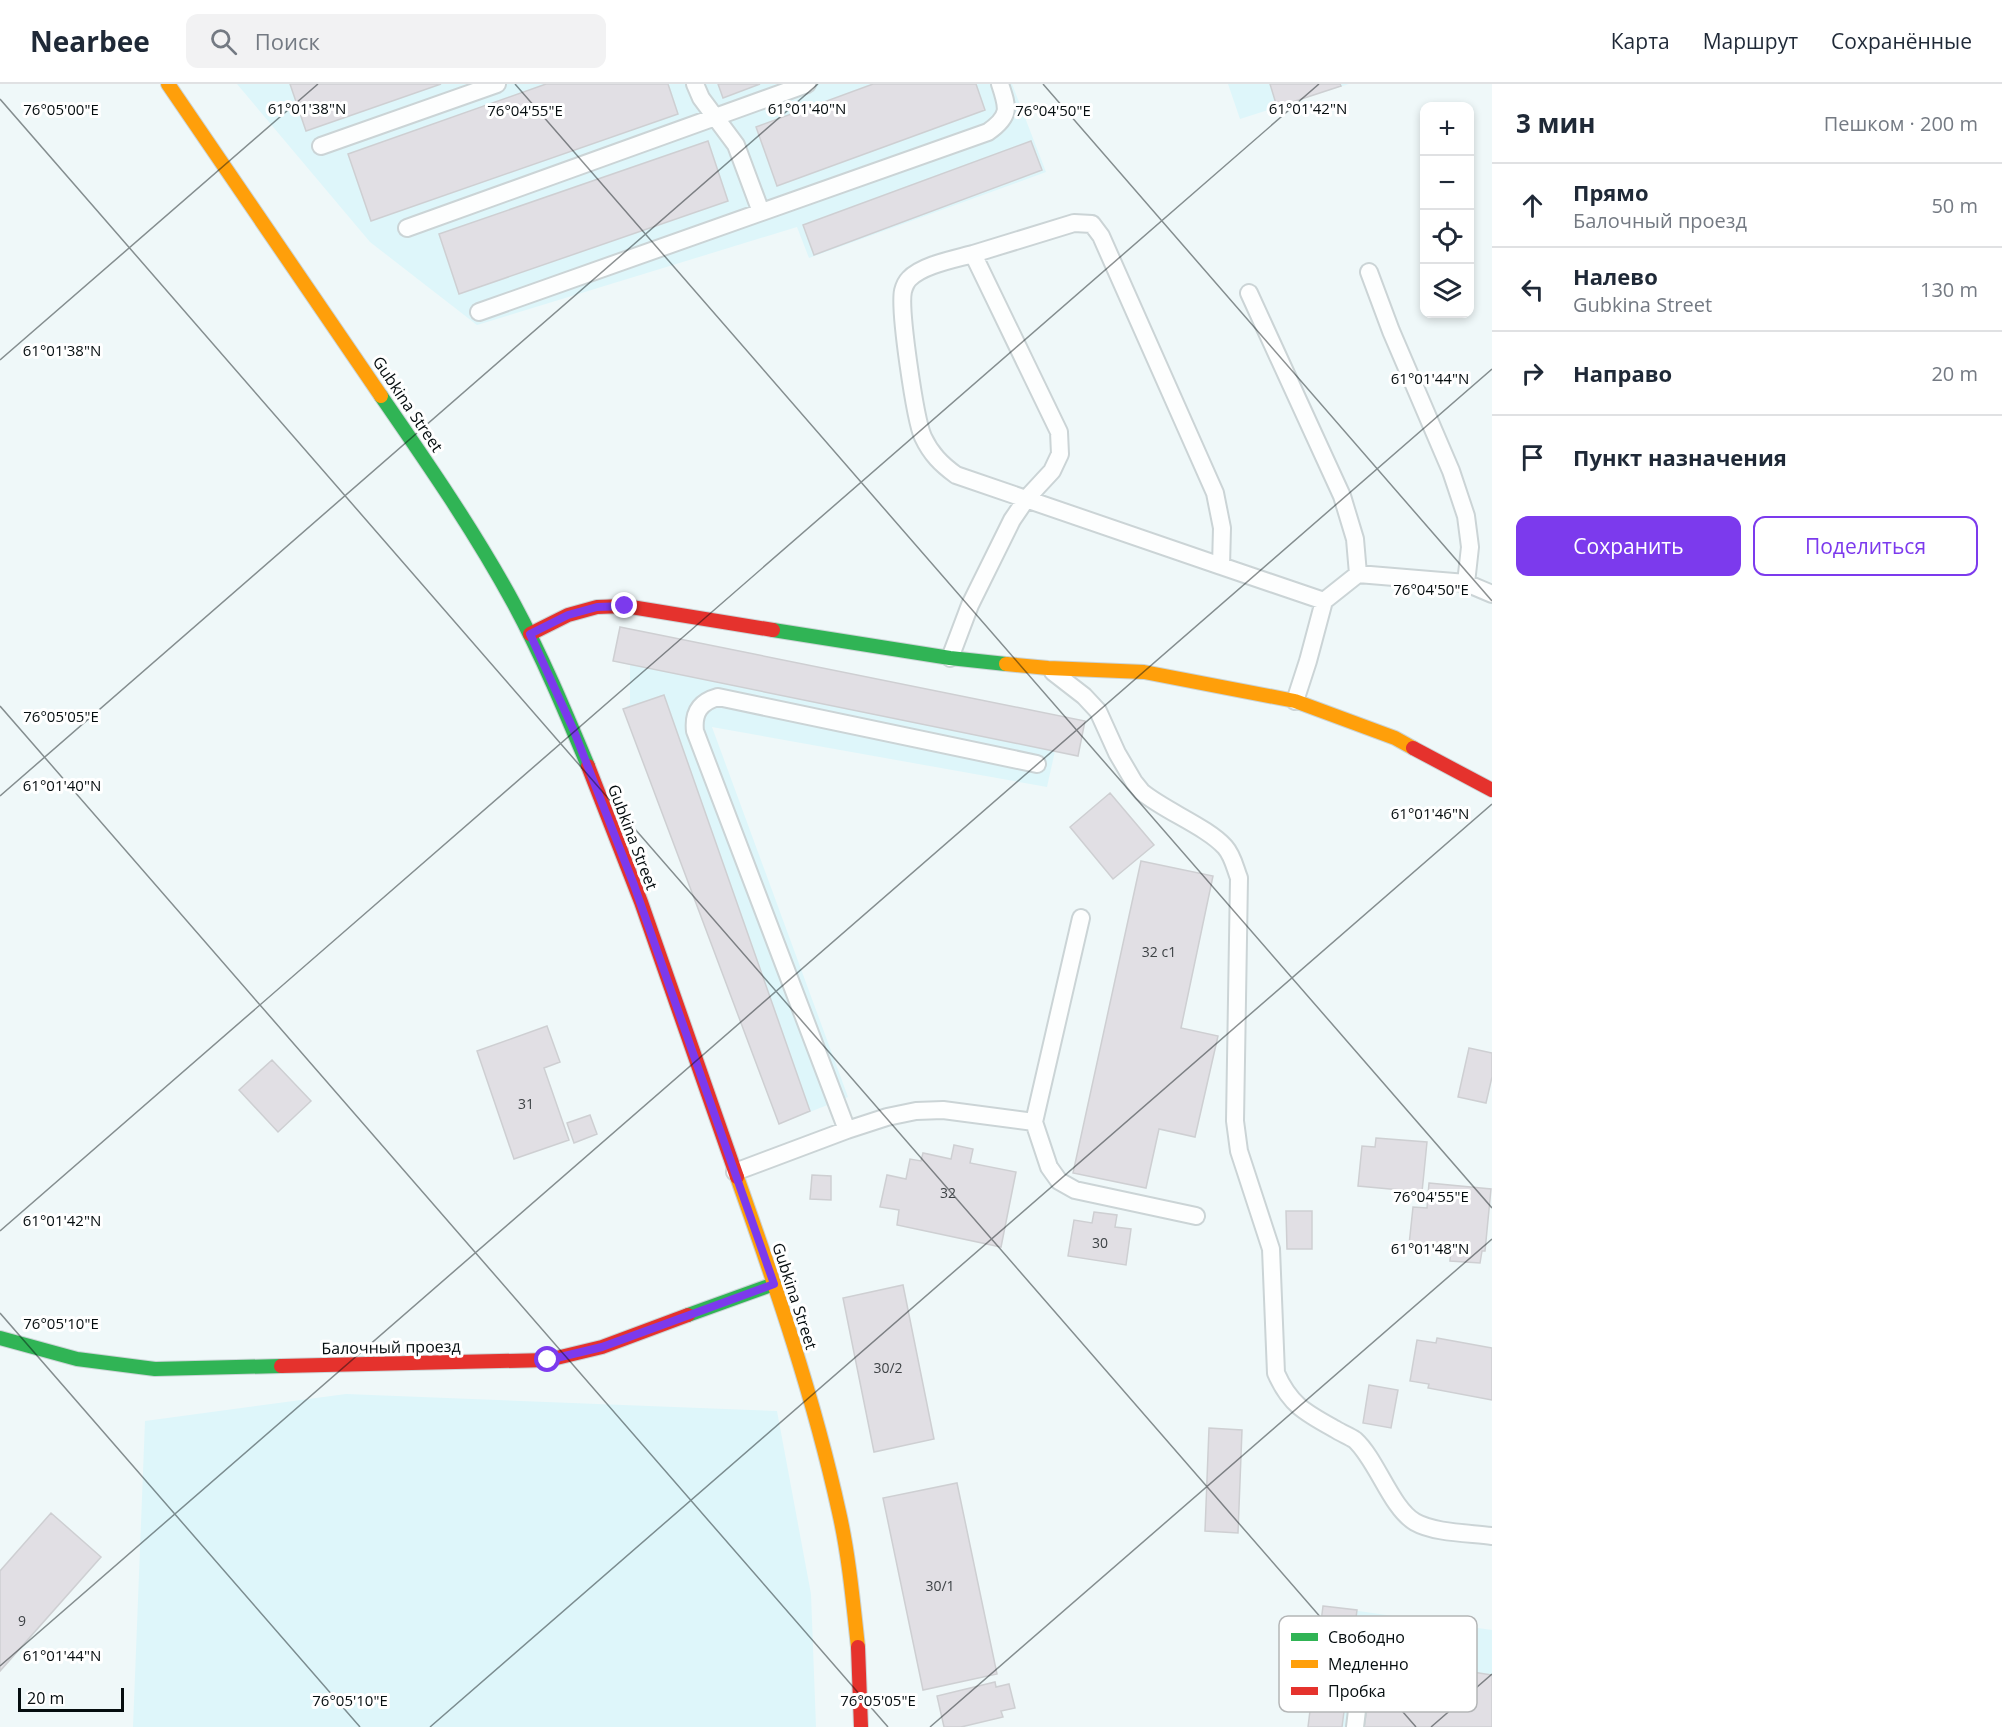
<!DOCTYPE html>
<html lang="ru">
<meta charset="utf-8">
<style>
body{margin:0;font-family:"Open Sans",sans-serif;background:#f2f2f3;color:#1f2937}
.controls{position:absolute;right:18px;top:18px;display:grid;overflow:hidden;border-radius:12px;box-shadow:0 3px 9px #0003}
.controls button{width:54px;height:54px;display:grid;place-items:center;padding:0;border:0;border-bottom:2px solid #e0e1e3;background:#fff;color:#1f2937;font:30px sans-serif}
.scale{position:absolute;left:18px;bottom:15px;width:106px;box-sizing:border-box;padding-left:6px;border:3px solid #050d0f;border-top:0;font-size:16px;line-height:21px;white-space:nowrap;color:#050d0f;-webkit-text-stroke:4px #fff;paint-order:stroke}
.stop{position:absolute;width:18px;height:18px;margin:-14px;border:4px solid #7c3aed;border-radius:50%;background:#fff}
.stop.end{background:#7c3aed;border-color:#fff;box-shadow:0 2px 6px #0008}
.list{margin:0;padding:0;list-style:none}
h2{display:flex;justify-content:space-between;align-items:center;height:78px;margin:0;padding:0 24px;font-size:26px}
h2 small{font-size:20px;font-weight:400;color:#747a83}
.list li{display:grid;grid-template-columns:39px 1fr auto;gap:18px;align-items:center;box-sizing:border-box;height:84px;padding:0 24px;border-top:2px solid #e0e1e3}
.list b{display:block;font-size:22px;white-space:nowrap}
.list p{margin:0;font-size:20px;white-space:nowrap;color:#747a83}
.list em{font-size:20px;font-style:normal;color:#747a83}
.actions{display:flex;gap:12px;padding:18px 24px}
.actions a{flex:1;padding:14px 0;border:2px solid #7c3aed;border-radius:12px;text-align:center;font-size:21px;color:#7c3aed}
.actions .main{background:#7c3aed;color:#fff}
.icon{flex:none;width:33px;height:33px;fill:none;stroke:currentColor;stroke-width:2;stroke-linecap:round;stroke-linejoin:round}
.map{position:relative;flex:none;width:1492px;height:1643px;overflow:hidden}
header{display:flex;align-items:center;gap:36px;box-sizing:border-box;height:84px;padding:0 30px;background:#fff;border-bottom:2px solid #e0e1e3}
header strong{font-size:28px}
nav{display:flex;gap:33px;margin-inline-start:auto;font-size:21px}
.search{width:420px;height:54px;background:#f2f2f3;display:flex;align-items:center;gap:15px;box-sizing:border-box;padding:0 21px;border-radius:12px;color:#747a83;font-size:22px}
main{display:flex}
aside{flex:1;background:#fff}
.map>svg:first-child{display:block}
.built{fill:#def6fa}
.building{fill:#e1dfe4;stroke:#cecfd2;stroke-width:1.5}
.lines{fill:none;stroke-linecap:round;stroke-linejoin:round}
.lane-casing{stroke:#cbd4d6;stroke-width:20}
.fast-casing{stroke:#cbd4d6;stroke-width:16}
.slow-casing{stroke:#cbd4d6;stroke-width:16}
.jam-casing{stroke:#cbd4d6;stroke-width:16}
.lane{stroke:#fdfefe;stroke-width:16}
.fast{stroke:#30b455;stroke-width:14}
.slow{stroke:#ff9f0a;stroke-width:14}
.jam{stroke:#e5322d;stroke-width:14}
.route{stroke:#7c3aed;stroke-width:8}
.ticks{fill:none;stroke:#050d0f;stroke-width:1.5;stroke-opacity:0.45}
.labels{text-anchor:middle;stroke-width:6;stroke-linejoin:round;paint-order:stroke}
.number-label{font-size:14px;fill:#3d4245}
.street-label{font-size:16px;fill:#050d0f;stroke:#fff}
.key{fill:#fff;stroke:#b4b6b7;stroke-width:1.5}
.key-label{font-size:16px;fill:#050d0f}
.ticks-label{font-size:15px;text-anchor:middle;fill:#050d0f;stroke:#fff;stroke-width:6;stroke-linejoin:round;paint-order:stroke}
</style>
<header>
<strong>Nearbee</strong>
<div class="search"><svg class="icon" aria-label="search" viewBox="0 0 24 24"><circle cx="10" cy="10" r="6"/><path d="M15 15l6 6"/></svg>Поиск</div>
<nav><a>Карта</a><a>Маршрут</a><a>Сохранённые</a></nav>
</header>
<main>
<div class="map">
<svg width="1492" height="1643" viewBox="0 0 1492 1643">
<rect width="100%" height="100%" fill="#eff8f9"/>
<path class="built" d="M237,0h775l34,88 -237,86 -12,-31 -320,98 -107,-83z
M1228,0h121l-109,35z
M620,543l465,94 -7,35 -23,-5 -8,36 -335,-60 136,370 -69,27 -156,-415 7,-5v-39l-17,-4z
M346,1310l431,17 34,183 5,133h-683l12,-306z
M1323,1522l169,24v97h-184z"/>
<path class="building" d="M290,0h151l-135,47z
M546,0h122l10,30 -307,107 -23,-67z
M718,0h42l-37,14z
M873,0h103l9,26 -208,76 -21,-59z
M1270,0h70l1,2 -64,21z
M708,57l20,60 -269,93 -20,-60z
M1031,57l11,29 -228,85 -11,-30z
M620,543l465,94 -7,35 -465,-95z
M664,611l146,416 -31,13 -156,-415z
M1110,709l44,52 -41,34 -43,-52z
M1141,777l72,15 -32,152 37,8 -23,101 -36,-8 -13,59 -73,-15z
M547,942l13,36 -16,6 25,72 -55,19 -37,-108z
M1469,964l23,5v24l-6,26 -28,-6z
M272,976l39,41 -33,31 -39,-42z
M590,1031l7,19 -23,9 -7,-20z
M1376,1054l51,4 -5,50 -64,-6 4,-40 13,1z
M954,1061l19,4 -3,14 46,9 -15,75 -104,-22 2,-15 -19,-3 7,-32 19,4 4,-20 11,2 2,-8 28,6z
M812,1091l19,1v24l-21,-1z
M1429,1099l62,6 -6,62h-3l-2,12 -30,-2 1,-13 -42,-3 4,-38 14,1z
M1286,1127h26v38h-25z
M1094,1128l23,3 -2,12 16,2 -5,36 -58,-9 6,-36 18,3z
M903,1201l31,154 -60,13 -31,-154z
M1437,1254l55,10v52l-64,-12 1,-4 -19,-3 7,-41 19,3z
M1369,1301l29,5 -7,38 -28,-5z
M1209,1344l33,2 -4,103 -33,-2z
M957,1399l40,191 -74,16 -40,-192z
M51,1429l50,44 -101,114v-100z
M1323,1522l34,4 -15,117h-34z
M1375,1573l117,18v52h-128z
M995,1598l1,5 13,-3 6,24 -14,3 2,6 -42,10h-17l-7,-31z"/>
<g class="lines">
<defs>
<path id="lane" d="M695,0l6,14 35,47 25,67
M321,62l176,-62
M407,144l400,-144
M973,170c-18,5 -51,11 -64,25 -2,2 -5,8 -6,12 -4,19 12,128 20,146 8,17 18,27 33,38l265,91
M1369,188l22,59 60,140 15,45 4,31 -4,36
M1249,209l93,203 13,43 3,35
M479,228l509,-180c23,-16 20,-24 12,-48
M950,574l20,-53 42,-85 15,-22 25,-27 8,-17 -1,-22 -86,-178 101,-31 18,1 9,12 114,257 7,35 -1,38 103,35
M1053,588l31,24 14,15 19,42 17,29 8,10c23,19 65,35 83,55 8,9 10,21 14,31l-4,243 4,30 32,98 5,124c14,32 30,40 59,56 6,4 14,7 20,11 22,20 36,68 60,82 19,11 54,11 77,14
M1295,617l13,-40 16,-60 34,-27 108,9 26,11
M1081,834l-47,204 15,45 10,14 16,9 121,26
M847,1046l-152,-399c-2,-18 5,-29 23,-34l319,67
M735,1088l112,-42 40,-13 29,-6 27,-1 91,12
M1355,1643l11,-92"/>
<path id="fast" d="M381,312c47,68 94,136 133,208 28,52 51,107 74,162
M773,546l177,28 56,6
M688,1231l86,-31
M0,1254l77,21 78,10 126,-3"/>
<path id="slow" d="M168,0l213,312
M1006,580l42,4 96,4 151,29 100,37 18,10
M737,1093c39,110 77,221 102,335 10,44 14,90 19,135"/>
<path id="jam" d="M530,550l38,-19 29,-8 28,-1 148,24
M1413,664l79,42
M588,682l53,136 96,275
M281,1282l267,-6 54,-13 86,-32
M858,1563l3,80"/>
</defs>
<use href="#lane" class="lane-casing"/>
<use href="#fast" class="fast-casing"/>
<use href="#slow" class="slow-casing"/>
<use href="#jam" class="jam-casing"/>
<use href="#lane" class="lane"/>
<use href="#fast" class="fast"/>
<use href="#slow" class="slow"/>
<use href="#jam" class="jam"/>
</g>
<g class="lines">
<path class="route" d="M548,1276l54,-13 172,-63 -140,-399 -60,-154 -44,-97 38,-19 29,-8 28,-1"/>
</g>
<path class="ticks" d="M515,0l977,1124M1043,0l449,517M0,15l1416,1628M0,276l318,-276M0,622l888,1021M0,712l818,-712M0,1147l1319,-1147M0,1229l360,414M0,1582l1492,-1297M430,1643l1062,-923M930,1643l562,-488M1431,1643l61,-53"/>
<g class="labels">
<g class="number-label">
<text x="1159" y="873">32 с1</text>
<text x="526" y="1025">31</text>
<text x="948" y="1114">32</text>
<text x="1100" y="1164">30</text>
<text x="888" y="1289">30/2</text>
<text x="940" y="1507">30/1</text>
<text x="22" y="1542">9</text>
</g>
<g class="street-label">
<text transform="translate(408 320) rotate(56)" y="6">Gubkina Street</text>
<text transform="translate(633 753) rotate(69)" y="6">Gubkina Street</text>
<text transform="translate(795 1212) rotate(72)" y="6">Gubkina Street</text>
<text transform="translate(391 1263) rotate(-1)" y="6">Балочный проезд</text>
</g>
</g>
<rect x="1279" y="1532" width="198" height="96" rx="9" class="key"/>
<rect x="1291" y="1549" width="27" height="8" fill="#30b455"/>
<rect x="1291" y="1576" width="27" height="8" fill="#ff9f0a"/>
<rect x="1291" y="1603" width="27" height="8" fill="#e5322d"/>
<g class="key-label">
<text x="1328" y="1559">Свободно</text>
<text x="1328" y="1586">Медленно</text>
<text x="1328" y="1613">Пробка</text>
</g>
<g class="ticks-label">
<text x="307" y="30">61°01'38"N</text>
<text x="807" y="30">61°01'40"N</text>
<text x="1308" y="30">61°01'42"N</text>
<text x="61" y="31">76°05'00"E</text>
<text x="525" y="32">76°04'55"E</text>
<text x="1053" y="32">76°04'50"E</text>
<text x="62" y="272">61°01'38"N</text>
<text x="1430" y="300">61°01'44"N</text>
<text x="1431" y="511">76°04'50"E</text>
<text x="61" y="638">76°05'05"E</text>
<text x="62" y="707">61°01'40"N</text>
<text x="1430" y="735">61°01'46"N</text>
<text x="1431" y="1118">76°04'55"E</text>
<text x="62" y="1142">61°01'42"N</text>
<text x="1430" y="1170">61°01'48"N</text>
<text x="61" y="1245">76°05'10"E</text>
<text x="62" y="1577">61°01'44"N</text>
<text x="350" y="1622">76°05'10"E</text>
<text x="878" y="1622">76°05'05"E</text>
</g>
</svg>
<div class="controls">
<button>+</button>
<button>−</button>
<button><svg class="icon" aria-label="locate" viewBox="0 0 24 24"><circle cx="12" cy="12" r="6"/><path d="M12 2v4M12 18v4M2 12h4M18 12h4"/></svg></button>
<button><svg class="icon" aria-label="layers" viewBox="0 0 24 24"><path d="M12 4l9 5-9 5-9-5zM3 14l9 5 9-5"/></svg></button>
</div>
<div class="scale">20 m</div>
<div class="stop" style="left:548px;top:1276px"></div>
<div class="stop end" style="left:625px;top:522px"></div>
</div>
<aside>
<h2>3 мин<small>Пешком · 200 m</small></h2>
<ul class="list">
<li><svg class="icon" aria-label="ahead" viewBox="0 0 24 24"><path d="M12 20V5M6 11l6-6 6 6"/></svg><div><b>Прямо</b><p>Балочный проезд</p></div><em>50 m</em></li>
<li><svg class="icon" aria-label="left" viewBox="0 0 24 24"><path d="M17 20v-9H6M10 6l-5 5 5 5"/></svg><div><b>Налево</b><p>Gubkina Street</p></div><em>130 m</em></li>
<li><svg class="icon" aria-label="right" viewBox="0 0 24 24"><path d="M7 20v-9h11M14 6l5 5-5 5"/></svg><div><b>Направо</b></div><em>20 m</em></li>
<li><svg class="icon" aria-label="arrive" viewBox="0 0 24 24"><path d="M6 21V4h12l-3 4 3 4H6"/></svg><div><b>Пункт назначения</b></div></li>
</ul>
<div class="actions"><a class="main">Сохранить</a><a>Поделиться</a></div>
</aside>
</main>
